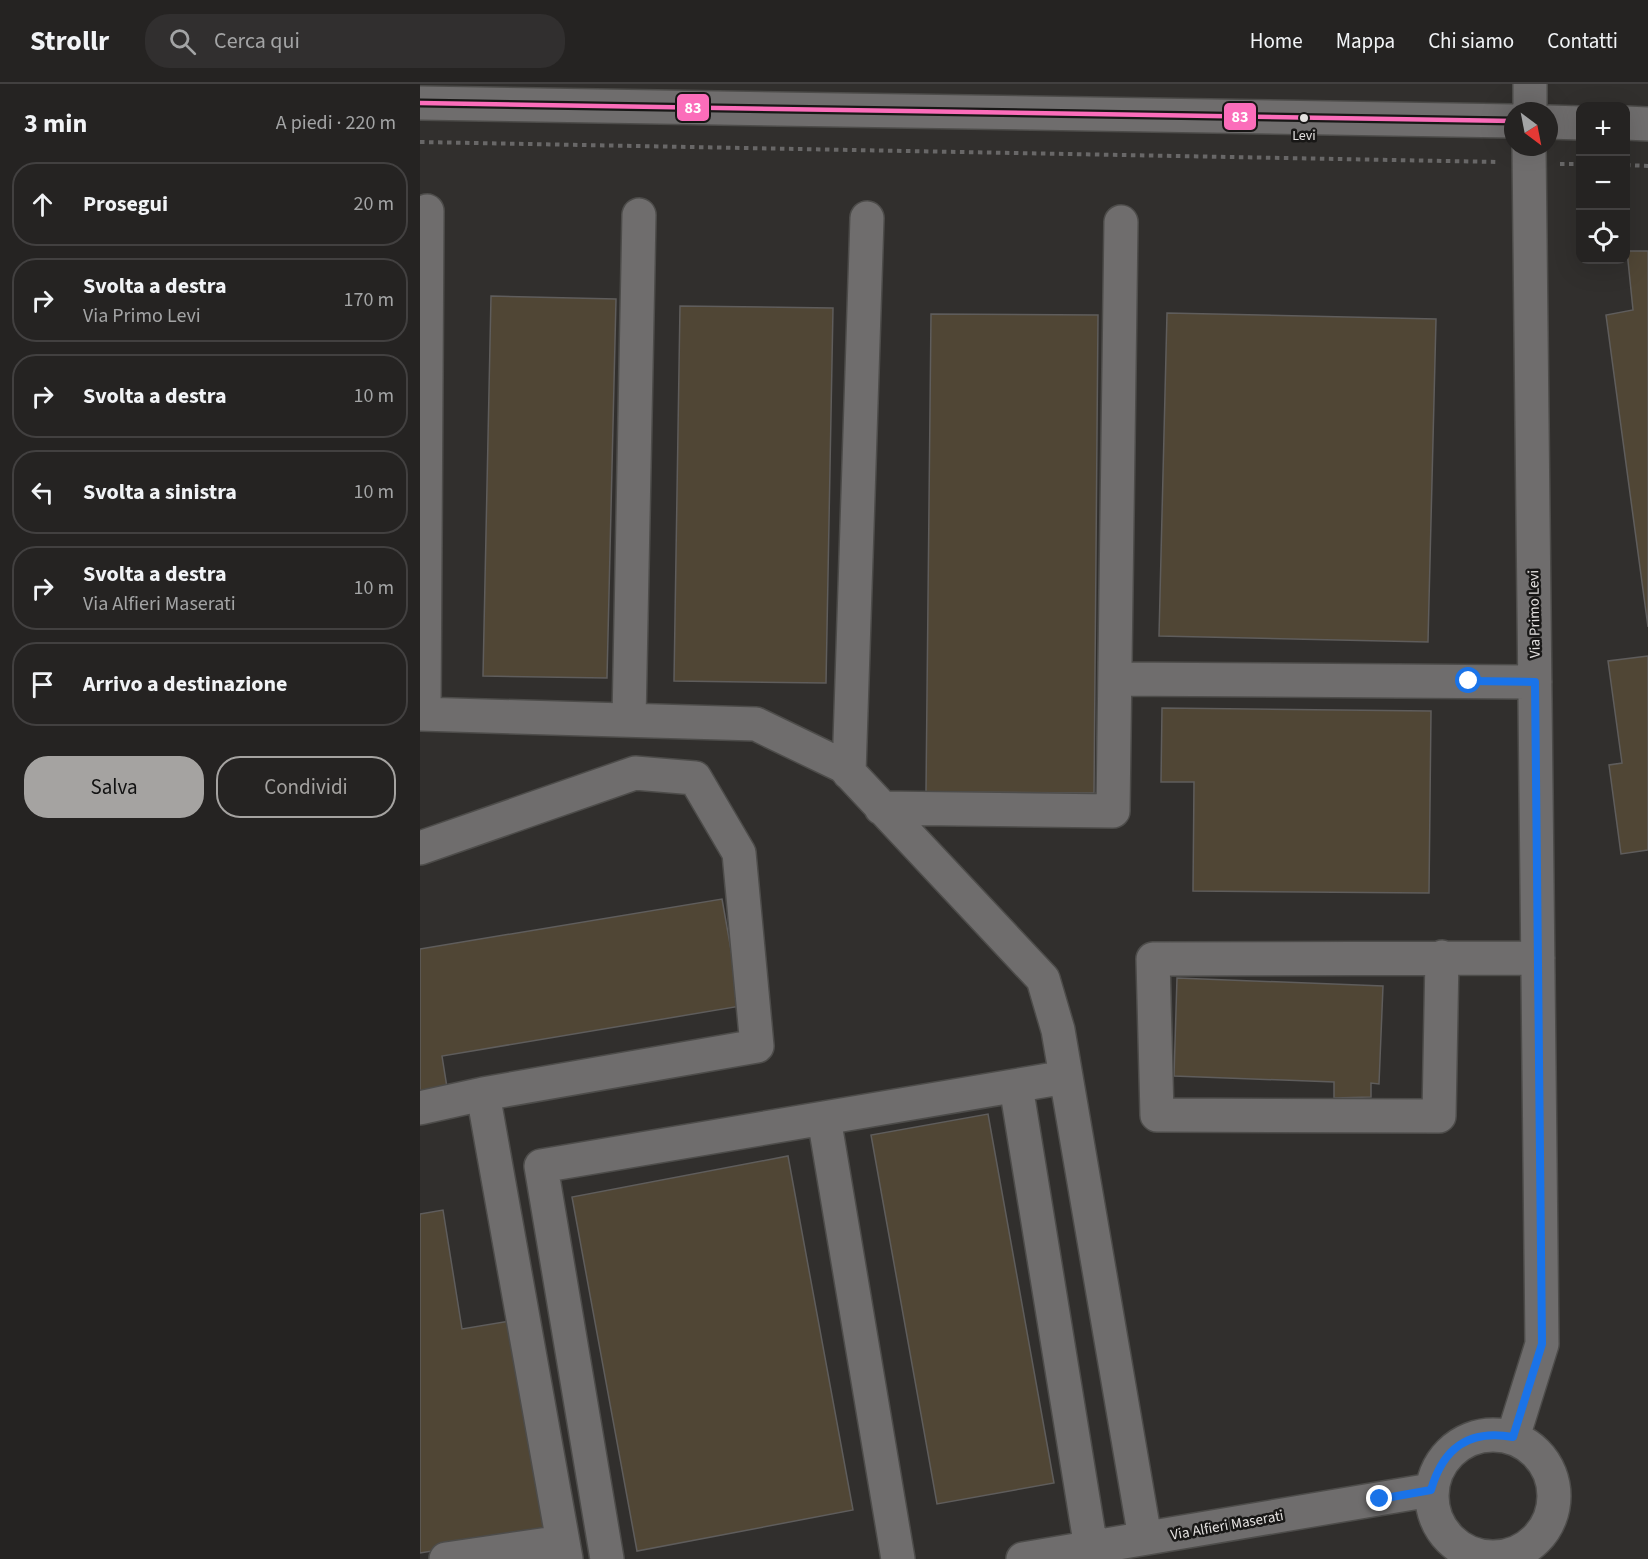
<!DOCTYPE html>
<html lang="it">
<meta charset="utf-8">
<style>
body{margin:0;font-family:"Source Sans 3",sans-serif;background:#312f2f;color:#f1f3f6}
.controls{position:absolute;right:18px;top:18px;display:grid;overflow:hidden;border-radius:12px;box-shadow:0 6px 24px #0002}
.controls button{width:54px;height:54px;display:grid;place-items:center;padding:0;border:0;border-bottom:2px solid #424040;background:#252322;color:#f1f3f6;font:30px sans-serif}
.compass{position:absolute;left:1084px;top:18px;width:54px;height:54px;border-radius:50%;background:#252322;box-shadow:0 6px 24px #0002;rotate:148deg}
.stop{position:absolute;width:18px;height:18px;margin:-14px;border:4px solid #1a73e8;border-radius:50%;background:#fff}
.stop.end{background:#1a73e8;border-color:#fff;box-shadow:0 2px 6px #0008}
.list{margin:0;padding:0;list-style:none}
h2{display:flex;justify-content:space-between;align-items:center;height:78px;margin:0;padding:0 24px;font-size:26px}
h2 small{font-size:20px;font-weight:400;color:#a3a4a5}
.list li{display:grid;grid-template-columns:39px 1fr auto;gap:18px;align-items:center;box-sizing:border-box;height:84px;margin:0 12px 12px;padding:0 12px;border:2px solid #424040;border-radius:24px}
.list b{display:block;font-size:22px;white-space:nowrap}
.list p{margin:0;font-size:20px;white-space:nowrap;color:#a3a4a5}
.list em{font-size:20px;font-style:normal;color:#a3a4a5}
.actions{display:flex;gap:12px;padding:18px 24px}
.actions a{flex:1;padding:14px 0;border:2px solid #a5a3a1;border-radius:24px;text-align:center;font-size:21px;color:#a5a3a1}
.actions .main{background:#a5a3a1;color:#111}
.icon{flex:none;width:33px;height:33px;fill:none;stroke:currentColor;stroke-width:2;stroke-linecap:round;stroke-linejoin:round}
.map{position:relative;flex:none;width:1228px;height:1475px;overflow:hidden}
header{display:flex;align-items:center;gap:36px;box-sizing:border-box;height:84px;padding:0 30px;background:#252322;border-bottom:2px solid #424040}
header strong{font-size:28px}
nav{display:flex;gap:33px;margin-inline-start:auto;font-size:21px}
.search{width:420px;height:54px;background:#312f2f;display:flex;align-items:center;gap:15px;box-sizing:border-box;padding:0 21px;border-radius:24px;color:#a3a4a5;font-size:22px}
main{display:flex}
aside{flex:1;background:#252322}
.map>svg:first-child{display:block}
.building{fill:#504635;stroke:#5f5d5c;stroke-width:1.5}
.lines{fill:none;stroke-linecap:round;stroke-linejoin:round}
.minor-casing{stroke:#4d4c4a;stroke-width:36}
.path{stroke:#686767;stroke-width:4;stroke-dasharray:4.5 4.5;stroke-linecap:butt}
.minor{stroke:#6f6d6d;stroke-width:33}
.bus-1-casing{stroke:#181716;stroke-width:9}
.bus-1{stroke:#fb6dba;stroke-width:4.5}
.route{stroke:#1a73e8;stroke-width:8}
.bus-dot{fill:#e4e1e0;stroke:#181716;stroke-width:2}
.labels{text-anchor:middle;stroke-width:5;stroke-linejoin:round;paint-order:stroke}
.bus-label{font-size:14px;fill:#e4e1e0;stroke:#181716}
.street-label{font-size:15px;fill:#e4e1e0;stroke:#181716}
.line-badge{stroke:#181716;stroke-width:2}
.badge-label{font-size:16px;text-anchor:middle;font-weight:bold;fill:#fff}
</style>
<header>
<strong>Strollr</strong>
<div class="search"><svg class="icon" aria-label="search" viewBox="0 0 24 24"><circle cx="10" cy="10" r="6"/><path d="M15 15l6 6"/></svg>Cerca qui</div>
<nav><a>Home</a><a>Mappa</a><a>Chi siamo</a><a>Contatti</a></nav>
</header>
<main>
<aside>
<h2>3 min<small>A piedi · 220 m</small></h2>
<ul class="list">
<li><svg class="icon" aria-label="ahead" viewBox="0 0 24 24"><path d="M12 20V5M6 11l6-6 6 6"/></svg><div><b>Prosegui</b></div><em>20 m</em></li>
<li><svg class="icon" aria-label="right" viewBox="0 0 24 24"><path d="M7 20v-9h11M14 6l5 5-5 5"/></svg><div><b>Svolta a destra</b><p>Via Primo Levi</p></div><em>170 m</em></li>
<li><svg class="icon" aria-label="right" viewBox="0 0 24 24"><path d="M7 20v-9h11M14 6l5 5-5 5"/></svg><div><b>Svolta a destra</b></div><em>10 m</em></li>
<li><svg class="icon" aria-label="left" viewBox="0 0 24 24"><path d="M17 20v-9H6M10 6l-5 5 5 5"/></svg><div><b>Svolta a sinistra</b></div><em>10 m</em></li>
<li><svg class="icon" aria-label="right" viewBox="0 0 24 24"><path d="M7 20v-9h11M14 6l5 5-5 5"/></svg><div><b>Svolta a destra</b><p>Via Alfieri Maserati</p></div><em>10 m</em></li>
<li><svg class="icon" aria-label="arrive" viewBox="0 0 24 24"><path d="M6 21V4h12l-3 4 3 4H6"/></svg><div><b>Arrivo a destinazione</b></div></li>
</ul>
<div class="actions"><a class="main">Salva</a><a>Condividi</a></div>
</aside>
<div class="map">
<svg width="1228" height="1475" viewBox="0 0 1228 1475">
<rect width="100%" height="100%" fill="#312f2d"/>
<path class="building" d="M1207,167h21v376l-42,-312 27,-5z
M71,212l125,3 -9,379 -124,-2z
M260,222l153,2 -7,375 -152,-2z
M747,229l269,6 -8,323 -269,-6z
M511,230l167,1 -4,478 -168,-1z
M1228,572v194l-27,4 -12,-89 13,-2 -14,-102z
M742,624l269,3 -2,182 -236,-2 1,-109h-33z
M302,815l19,107 -299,50 7,44 -29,5v-156z
M757,894l206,8 -4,98 -8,-1v14l-37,1v-16l-160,-6z
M568,1030l66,369 -117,21 -66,-369z
M368,1072l65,354 -216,41 -65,-354z
M23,1126l19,119 48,-8 35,211 -125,21v-339z"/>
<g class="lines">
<defs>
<path id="minor" d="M0,19l1093,18
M1110,27v-27
M1129,38l31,1
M1206,39l22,1
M695,595l420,3
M0,630l336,10 87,42 200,213 15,51 87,508
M4,630l3,-503
M209,636l10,-505
M429,689l18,-555
M461,724l232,3 8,-589
M0,764l215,-75 60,5 44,75 18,193 -274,48 83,465
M1022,873l-3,159 -282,-1 -4,-156 385,-1
M596,1002l75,462
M0,1024l63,-14
M404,1034l74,441
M1012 1412a61 61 0 1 1 122 0a61 61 0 1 1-122 0Z
M1093,1353l29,-93 -13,-1197
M26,1475l116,-17
M187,1475l-66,-393 525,-89
M603,1475l408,-69"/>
</defs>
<use href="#minor" class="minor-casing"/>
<path class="path" d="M0,58l1079,20
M1140,80h20
M1206,81l22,1"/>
<use href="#minor" class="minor"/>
<defs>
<path id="bus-1" d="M0,19l1093,18"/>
</defs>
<use href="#bus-1" class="bus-1-casing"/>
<use href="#bus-1" class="bus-1"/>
</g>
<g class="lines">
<path class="route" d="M960,1415l51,-9c12,-42 38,-61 82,-53l29,-93 -7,-662 -66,-1"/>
</g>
<circle class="bus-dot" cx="884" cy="34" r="5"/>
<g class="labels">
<g class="bus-label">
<text x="884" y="56">Levi</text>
</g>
<g class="street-label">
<text transform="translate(1114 530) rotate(-91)" y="5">Via Primo Levi</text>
<text transform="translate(807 1441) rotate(-10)" y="5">Via Alfieri Maserati</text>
</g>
</g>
<g class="line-badge">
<rect x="256" y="9" width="34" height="29" rx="6" fill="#fb6dba"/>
<rect x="803" y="18" width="34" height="29" rx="6" fill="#fb6dba"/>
</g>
<g class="badge-label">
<text x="273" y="29">83</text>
<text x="820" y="38">83</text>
</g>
</svg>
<div class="controls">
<button>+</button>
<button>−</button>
<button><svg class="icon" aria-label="locate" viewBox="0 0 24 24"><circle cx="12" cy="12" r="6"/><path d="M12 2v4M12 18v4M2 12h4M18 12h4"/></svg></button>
</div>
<svg class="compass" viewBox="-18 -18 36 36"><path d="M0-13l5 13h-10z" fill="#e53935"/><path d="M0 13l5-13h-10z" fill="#a3a4a5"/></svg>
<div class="stop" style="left:1049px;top:597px"></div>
<div class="stop end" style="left:960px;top:1415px"></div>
</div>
</main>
